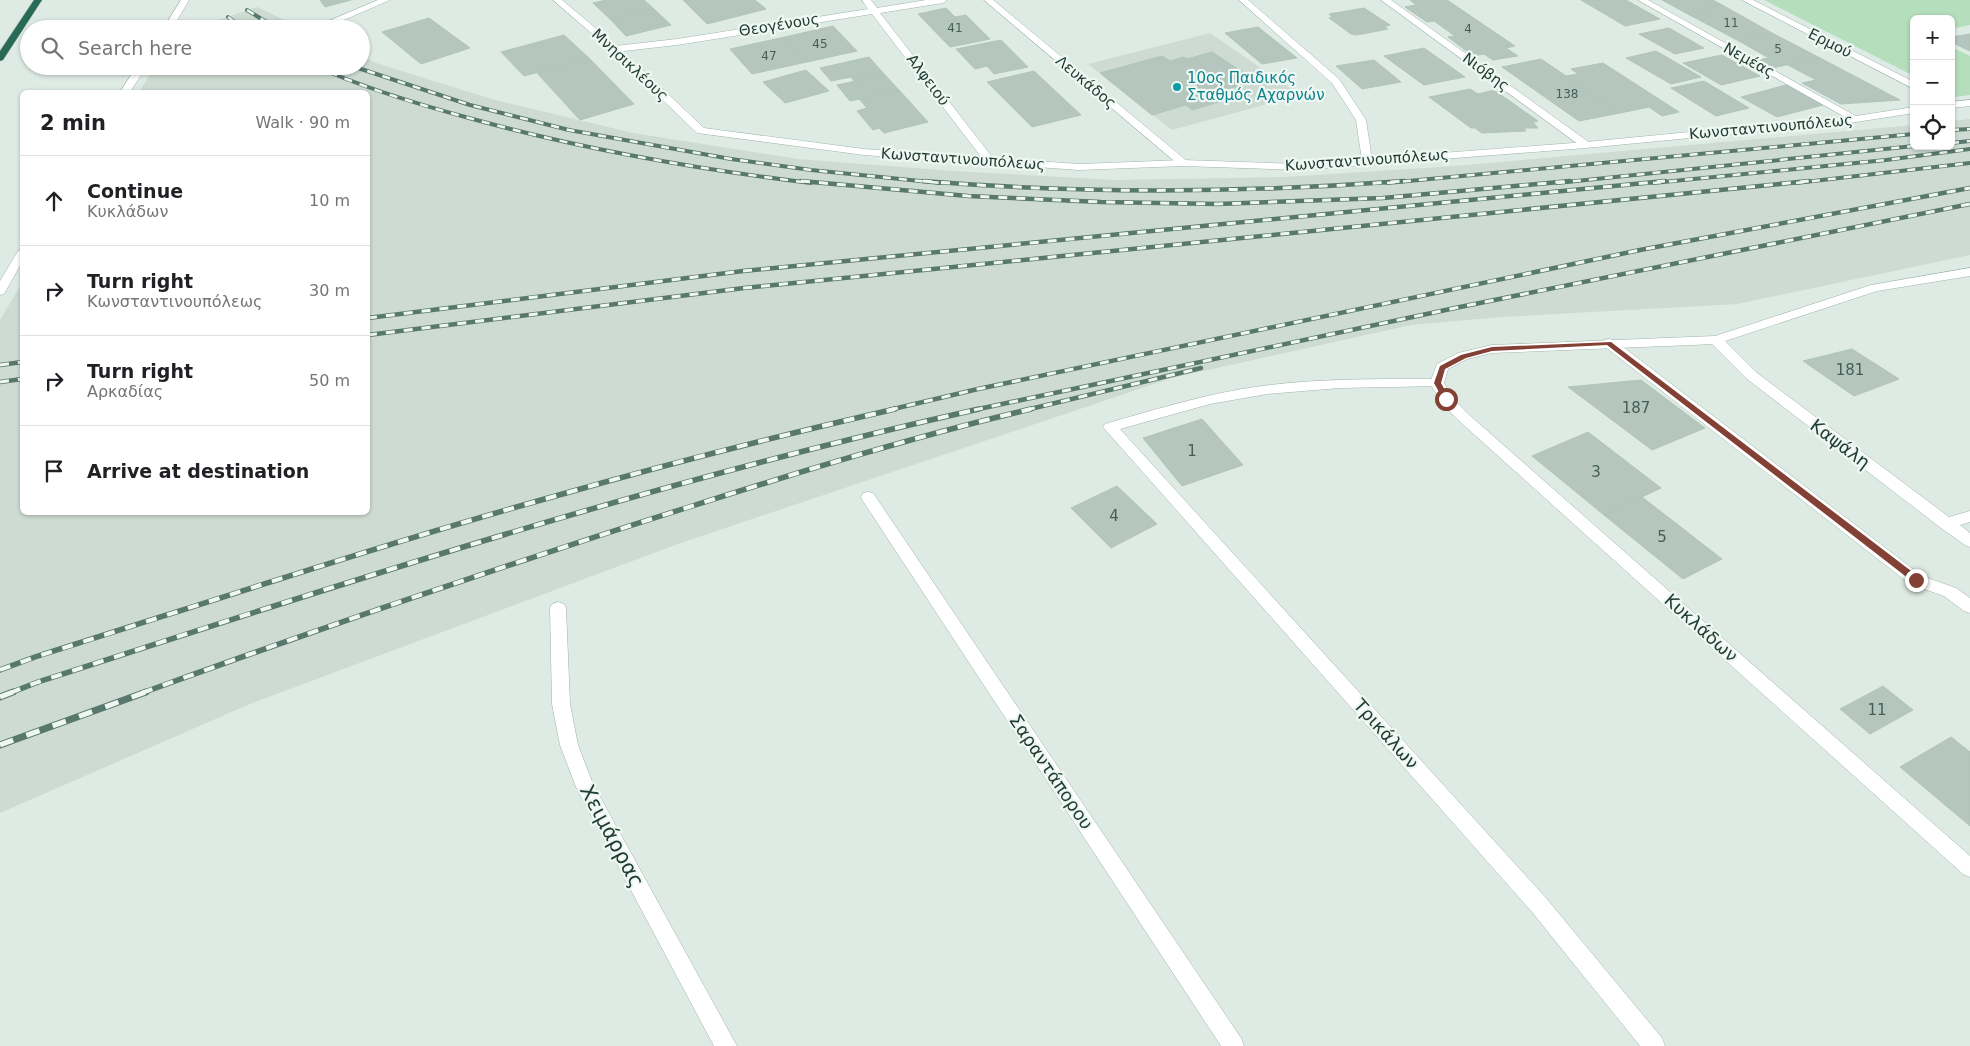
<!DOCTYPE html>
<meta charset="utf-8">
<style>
body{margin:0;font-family:"DejaVu Sans",sans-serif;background:#f2f2f2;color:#202124}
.controls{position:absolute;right:15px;top:15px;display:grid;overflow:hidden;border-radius:8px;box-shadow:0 1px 4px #0004}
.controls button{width:45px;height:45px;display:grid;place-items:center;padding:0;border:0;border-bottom:1px solid #e0e0e0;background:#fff;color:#202124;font:25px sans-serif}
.stop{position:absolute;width:15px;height:15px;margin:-11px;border:4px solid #834136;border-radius:50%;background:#fff}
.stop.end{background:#834136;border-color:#fff;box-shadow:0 1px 5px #0008}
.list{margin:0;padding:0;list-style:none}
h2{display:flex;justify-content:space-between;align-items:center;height:65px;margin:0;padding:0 20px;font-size:21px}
h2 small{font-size:16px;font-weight:400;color:#757577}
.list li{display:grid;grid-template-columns:32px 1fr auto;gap:15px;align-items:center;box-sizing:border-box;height:90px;padding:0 20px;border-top:1px solid #e0e0e0}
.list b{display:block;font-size:19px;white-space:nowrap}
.list p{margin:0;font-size:16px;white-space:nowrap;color:#757577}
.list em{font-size:16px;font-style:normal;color:#757577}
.icon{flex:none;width:28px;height:28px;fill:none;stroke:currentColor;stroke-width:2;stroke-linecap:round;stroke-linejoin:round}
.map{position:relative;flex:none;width:1970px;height:1046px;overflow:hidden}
.search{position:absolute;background:#fff;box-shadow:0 1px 4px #0004;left:20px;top:20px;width:350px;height:55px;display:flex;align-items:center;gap:12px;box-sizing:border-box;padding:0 18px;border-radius:28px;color:#757577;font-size:19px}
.panel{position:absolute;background:#fff;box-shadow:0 1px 4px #0004;left:20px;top:90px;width:350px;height:425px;border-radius:8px}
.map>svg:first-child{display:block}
.built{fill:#cddbd3}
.green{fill:#b5debd}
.building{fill:#b4c6bd;stroke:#b0c5bb}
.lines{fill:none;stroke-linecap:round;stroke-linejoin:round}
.minor-casing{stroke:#a1b3ab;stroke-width:1}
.tertiary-casing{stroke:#a1b3ab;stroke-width:1}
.motorway-casing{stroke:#c0c8c6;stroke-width:1}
.minor{fill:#fff;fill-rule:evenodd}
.tertiary{fill:#fff;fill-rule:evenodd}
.motorway{fill:#296a57;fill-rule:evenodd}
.rail-far3-casing{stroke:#59786d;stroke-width:4}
.rail-far2-casing{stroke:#59786d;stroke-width:4.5}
.rail-far1-casing{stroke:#59786d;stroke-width:5.5}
.rail-casing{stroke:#59786d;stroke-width:7}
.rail-far3{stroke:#eff7f2;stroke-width:2.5;stroke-dasharray:8;stroke-linecap:butt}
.rail-far2{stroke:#eff7f2;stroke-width:3;stroke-dasharray:9;stroke-linecap:butt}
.rail-far1{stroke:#eff7f2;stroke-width:4;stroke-dasharray:11;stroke-linecap:butt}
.rail{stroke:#eff7f2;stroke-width:5;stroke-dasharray:14;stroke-linecap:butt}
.route{fill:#834136}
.culture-dot{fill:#0f9aa8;stroke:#eff7f2;stroke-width:2}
.labels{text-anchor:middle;stroke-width:4.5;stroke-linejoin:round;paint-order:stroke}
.far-number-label{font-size:12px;fill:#445e55}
.far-street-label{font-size:15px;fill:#1f3c32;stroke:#eff7f2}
.far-culture-label{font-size:15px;fill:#0d838f;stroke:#eff7f2;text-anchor:start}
.number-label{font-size:15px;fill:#445e55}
.street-label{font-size:18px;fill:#1f3c32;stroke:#eff7f2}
.near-street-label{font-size:21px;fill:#1f3c32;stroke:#eff7f2}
</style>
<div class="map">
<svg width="1970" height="1046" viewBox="0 0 1970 1046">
<rect width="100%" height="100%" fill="#deebe4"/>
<path class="built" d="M257,7l46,22h-111z
M1210,33l90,62 -128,35 -84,-66z
M361,56l18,8 116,36 138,33 165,26 155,12 162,9 169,-3 171,-11 459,-41v21h37v-25l19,-2v136l-233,49 -235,13 -91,8 -239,53 -497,167 -425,159 -250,109v-493l22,-37v229h346v-420h-229l16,-26h206z"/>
<path class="green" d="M1764,0h206v25l-19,4v-10h-37v57z
M1951,47l19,9v39l-15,2 -4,-2z"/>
<path class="building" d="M320,0h31l-26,7z
M606,0h38l10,9 -43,11 -18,-17z
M683,0h72l11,9 -59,15z
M1410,0h37l68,46 -9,2 12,8 -25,4 -9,-6 -11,2 -25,-19 7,-1 -21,-15 -7,1 -22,-15 11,-2z
M1581,0h45l34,19 -35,7z
M1662,0h51l9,5 -36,8z
M1722,5l52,29 -35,7 -53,-28z
M946,8l9,9 11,-2 24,24 -40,8 -32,-33z
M1364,8l26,17 -6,2 4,2 -31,6 -6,-1 -22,-16 3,-1 -3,-3z
M654,9l17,16 -45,11 -15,-16z
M429,18l41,30 -49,16 -39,-32z
M833,26l24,25 -50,11 -22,-25z
M1258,27l39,31 -35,6 -37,-31z
M1669,28l35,20 -29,6 -36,-20z
M1774,34l46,24 -48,10 -14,-8 11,-2 -30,-17z
M1970,34v17l-19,-9v-5z
M564,35l25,23 -65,18 -23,-24z
M785,37l22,25 -55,12 -22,-25z
M1001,40l27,27 -34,7 -7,-8 -12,3 -19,-20z
M1424,48l41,29 -41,8 -40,-29z
M1656,51l45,26 -30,7 -45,-26z
M1212,52l44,29 -42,12 11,7 -33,10 -6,-5 -34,10 -52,-42 62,-17 8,5 14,-4 3,2z
M1722,55l38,21 -39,9 -38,-22z
M869,57l16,18 -31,6 -3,-4 -20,4 -11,-13z
M589,58l45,46 -54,16 -43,-47z
M1820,58l80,42 -59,4 -39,-21 14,-3 -28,-15z
M1541,59l25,17 54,37 -41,8 -77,-54z
M1374,60l27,22 -39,7 -26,-23z
M1603,63l76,49 -17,4 -13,-9 -29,6 -54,-37 12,-2 -7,-5z
M806,70l23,21 -44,12 -22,-21z
M1034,71l47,44 -49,12 -45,-45z
M885,75l14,15 -49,11 -13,-16z
M1704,81l45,27 -33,8 -45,-28z
M1786,85l37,20 -46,12 -36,-20z
M1470,89l8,5 16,-4 44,31 -5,1 5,6h-14l2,3 -44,2 -7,-5h-4l-42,-31z
M899,90l29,32 -44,11 -5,-5 -6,2 -16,-19 10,-3 -8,-9z
M1852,349l47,30 -45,17 -51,-35z
M1641,380l64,48 -53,22 -84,-63z
M1202,419l41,46 -61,21 -39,-48z
M1588,432l73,56 -57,27 -72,-59z
M1117,486l40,38 -46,24 -40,-40z
M1642,497l80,62 -39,20 -79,-64z
M1883,686l30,24 -43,24 -30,-25z
M1951,737l19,15v74l-70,-59z"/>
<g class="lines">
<defs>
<path id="minor" d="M181,0h8l-17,29h-9z
M378,0h12l-67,29 -11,-1z
M862,0h9l6,8 49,-8h21l-4,3 -63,10 113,145 1,2 -1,2h-8l-113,-148 -195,31 -62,7 -5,-3 5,-3 62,-7 191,-30z
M984,0h9l194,161 1,2 -1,2h-8z
M1239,0h9l91,79 27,41 6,40 -1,2h-8l-1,-2 -6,-40 -24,-37z
M1381,0h10l199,143 1,2 -1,2h-8z
M1638,0h10l213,119 -1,2h-8z
M1742,0h11l161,82v7z
M137,66h10l-17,26h-10z
M22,249v13l-18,32 -4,1v-14l18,-30z
M1716,336l5,1 36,36 192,144 21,-6v11l-10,3 10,8v14l-5,-2 -24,-17 -194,-149 -36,-36 -1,-3z
M1609,339l5,1 308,236 34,12 14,10v15l-6,-2 -20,-15 -34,-12 -306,-238 -1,-3 1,-3z
M1437,379l5,1 2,3 -2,3 -102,2 -73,6 -57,10 -90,25 426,469 116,140 3,8h-25l-108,-134 -429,-485 2,-3c45,-13 91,-27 137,-35 64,-11 130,-10 195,-10z
M868,492l5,1 368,545 3,8h-23l-358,-545 -2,-4 2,-4z
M558,602l6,2 2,4 4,96 8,41 15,39 144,262h-23l-138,-259 -16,-42 -8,-41 -2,-96 2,-4z"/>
<path id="tertiary" d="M553,0h9l56,47 86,81 160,21 215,15 104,-4 116,4 287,-22 270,-26 58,-9v6l-58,9 -270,26 -287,22 -116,-4 -104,4 -215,-15 -167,-22 -85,-82z
M1970,100v6l-19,2v-6z
M1970,268v8l-93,15 -161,53 -224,9 -25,6 -19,10 -4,14 7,13 16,17 503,443v21l-7,-3 -506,-455 -16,-17 -11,-19 7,-19 21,-11 34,-8 223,-9 156,-51z"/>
<path id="motorway" d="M34,0h8l-39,60 -3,1v-10z"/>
</defs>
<use href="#minor" class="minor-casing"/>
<use href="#tertiary" class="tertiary-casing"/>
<use href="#motorway" class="motorway-casing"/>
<use href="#minor" class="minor"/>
<use href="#tertiary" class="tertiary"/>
<use href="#motorway" class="motorway"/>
<defs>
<path id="rail-far3" d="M247,10l31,19
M228,17l16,12
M315,66c49,22 102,38 154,52 112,31 227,51 342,65
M352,66l118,39 99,25 162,29 80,11 129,13
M1951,130l19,-1
M1951,143l19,-2
M1387,183l527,-49
M1557,183l357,-37
M1653,183l233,-23 84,-11
M1796,183l174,-20"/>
<path id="rail-far2" d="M801,181l167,15 133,6 117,2 165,-6 187,-17
M923,181c160,13 321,12 481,0
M368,318l375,-47 922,-90
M368,335l376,-47 1065,-107
M0,365l22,-3
M0,382l22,-3
M889,410l89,-21 662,-139 330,-62
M974,410l481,-102 515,-104
M1026,410l175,-42"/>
<path id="rail-far1" d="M0,670l35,-13c174,-55 348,-113 524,-162 111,-32 223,-60 336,-86
M10,693l28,-11c311,-101 622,-202 941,-273
M142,693c181,-66 363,-128 547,-186 113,-36 227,-71 342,-98"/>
<path id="rail" d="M0,697l13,-5
M0,745l146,-53"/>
</defs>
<use href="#rail-far3" class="rail-far3-casing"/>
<use href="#rail-far2" class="rail-far2-casing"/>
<use href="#rail-far1" class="rail-far1-casing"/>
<use href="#rail" class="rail-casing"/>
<use href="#rail-far3" class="rail-far3"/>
<use href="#rail-far2" class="rail-far2"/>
<use href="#rail-far1" class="rail-far1"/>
<use href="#rail" class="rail"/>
</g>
<path class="route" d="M1611,342l308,235v5h-6l-306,-237 -115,6 -26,7 -21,11 -4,14 9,16 -4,2h-2l-10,-18 6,-17 21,-11 31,-8z"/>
<circle class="culture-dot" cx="1177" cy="87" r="5"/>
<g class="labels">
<g class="far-number-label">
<text x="1731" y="27">11</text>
<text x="955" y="32">41</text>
<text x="1468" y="33">4</text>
<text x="820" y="48">45</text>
<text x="1778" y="53">5</text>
<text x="769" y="60">47</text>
<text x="1567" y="98">138</text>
</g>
<g class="far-street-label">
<text transform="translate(779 25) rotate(-9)" y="5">Θεογένους</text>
<text transform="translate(1830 43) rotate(27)" y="5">Ερμού</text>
<text transform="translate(1749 60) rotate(29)" y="5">Νεμέας</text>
<text transform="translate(630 65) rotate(43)" y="5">Μνησικλέους</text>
<text transform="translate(1486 72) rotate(36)" y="5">Νιόβης</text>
<text transform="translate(928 80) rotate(53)" y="5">Αλφειού</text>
<text transform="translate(1086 82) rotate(40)" y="5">Λευκάδος</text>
<text transform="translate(1771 127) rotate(-5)" y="5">Κωνσταντινουπόλεως</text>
<text transform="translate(963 159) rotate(4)" y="5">Κωνσταντινουπόλεως</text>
<text transform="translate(1367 160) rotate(-4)" y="5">Κωνσταντινουπόλεως</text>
</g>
<g class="far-culture-label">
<text x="1187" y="83">10ος Παιδικός<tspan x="1187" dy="17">Σταθμός Αχαρνών</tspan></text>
</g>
<g class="number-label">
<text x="1850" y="375">181</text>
<text x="1636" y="413">187</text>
<text x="1192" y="456">1</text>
<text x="1596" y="477">3</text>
<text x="1114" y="521">4</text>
<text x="1662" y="542">5</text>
<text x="1877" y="715">11</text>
</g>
<g class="street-label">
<text transform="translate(1840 444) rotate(37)" y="6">Καψάλη</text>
<text transform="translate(1701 628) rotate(42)" y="6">Κυκλάδων</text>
<text transform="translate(1386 734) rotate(48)" y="6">Τρικάλων</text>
<text transform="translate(1051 772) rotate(56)" y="6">Σαραντάπορου</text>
</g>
<g class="near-street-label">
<text transform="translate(612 836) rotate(62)" y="7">Χειμάρρας</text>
</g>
</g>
</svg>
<div class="controls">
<button>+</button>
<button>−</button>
<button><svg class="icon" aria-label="locate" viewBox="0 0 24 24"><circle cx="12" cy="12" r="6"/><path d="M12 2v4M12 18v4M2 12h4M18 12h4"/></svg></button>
</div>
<div class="stop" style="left:1446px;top:399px"></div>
<div class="stop end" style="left:1916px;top:580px"></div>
<div class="search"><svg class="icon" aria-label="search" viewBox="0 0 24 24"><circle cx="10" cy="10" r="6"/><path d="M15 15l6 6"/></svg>Search here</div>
<section class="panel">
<h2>2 min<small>Walk · 90 m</small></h2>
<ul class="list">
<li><svg class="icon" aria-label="ahead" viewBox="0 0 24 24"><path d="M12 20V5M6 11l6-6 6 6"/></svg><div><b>Continue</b><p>Κυκλάδων</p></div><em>10 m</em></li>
<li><svg class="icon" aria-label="right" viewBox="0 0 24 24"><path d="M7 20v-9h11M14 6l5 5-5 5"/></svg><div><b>Turn right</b><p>Κωνσταντινουπόλεως</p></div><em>30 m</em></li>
<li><svg class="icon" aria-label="right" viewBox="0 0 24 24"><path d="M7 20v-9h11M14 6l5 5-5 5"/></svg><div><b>Turn right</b><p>Αρκαδίας</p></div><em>50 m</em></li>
<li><svg class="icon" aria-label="arrive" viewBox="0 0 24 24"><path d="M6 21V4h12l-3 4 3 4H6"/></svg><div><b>Arrive at destination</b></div></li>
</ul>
</section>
</div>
